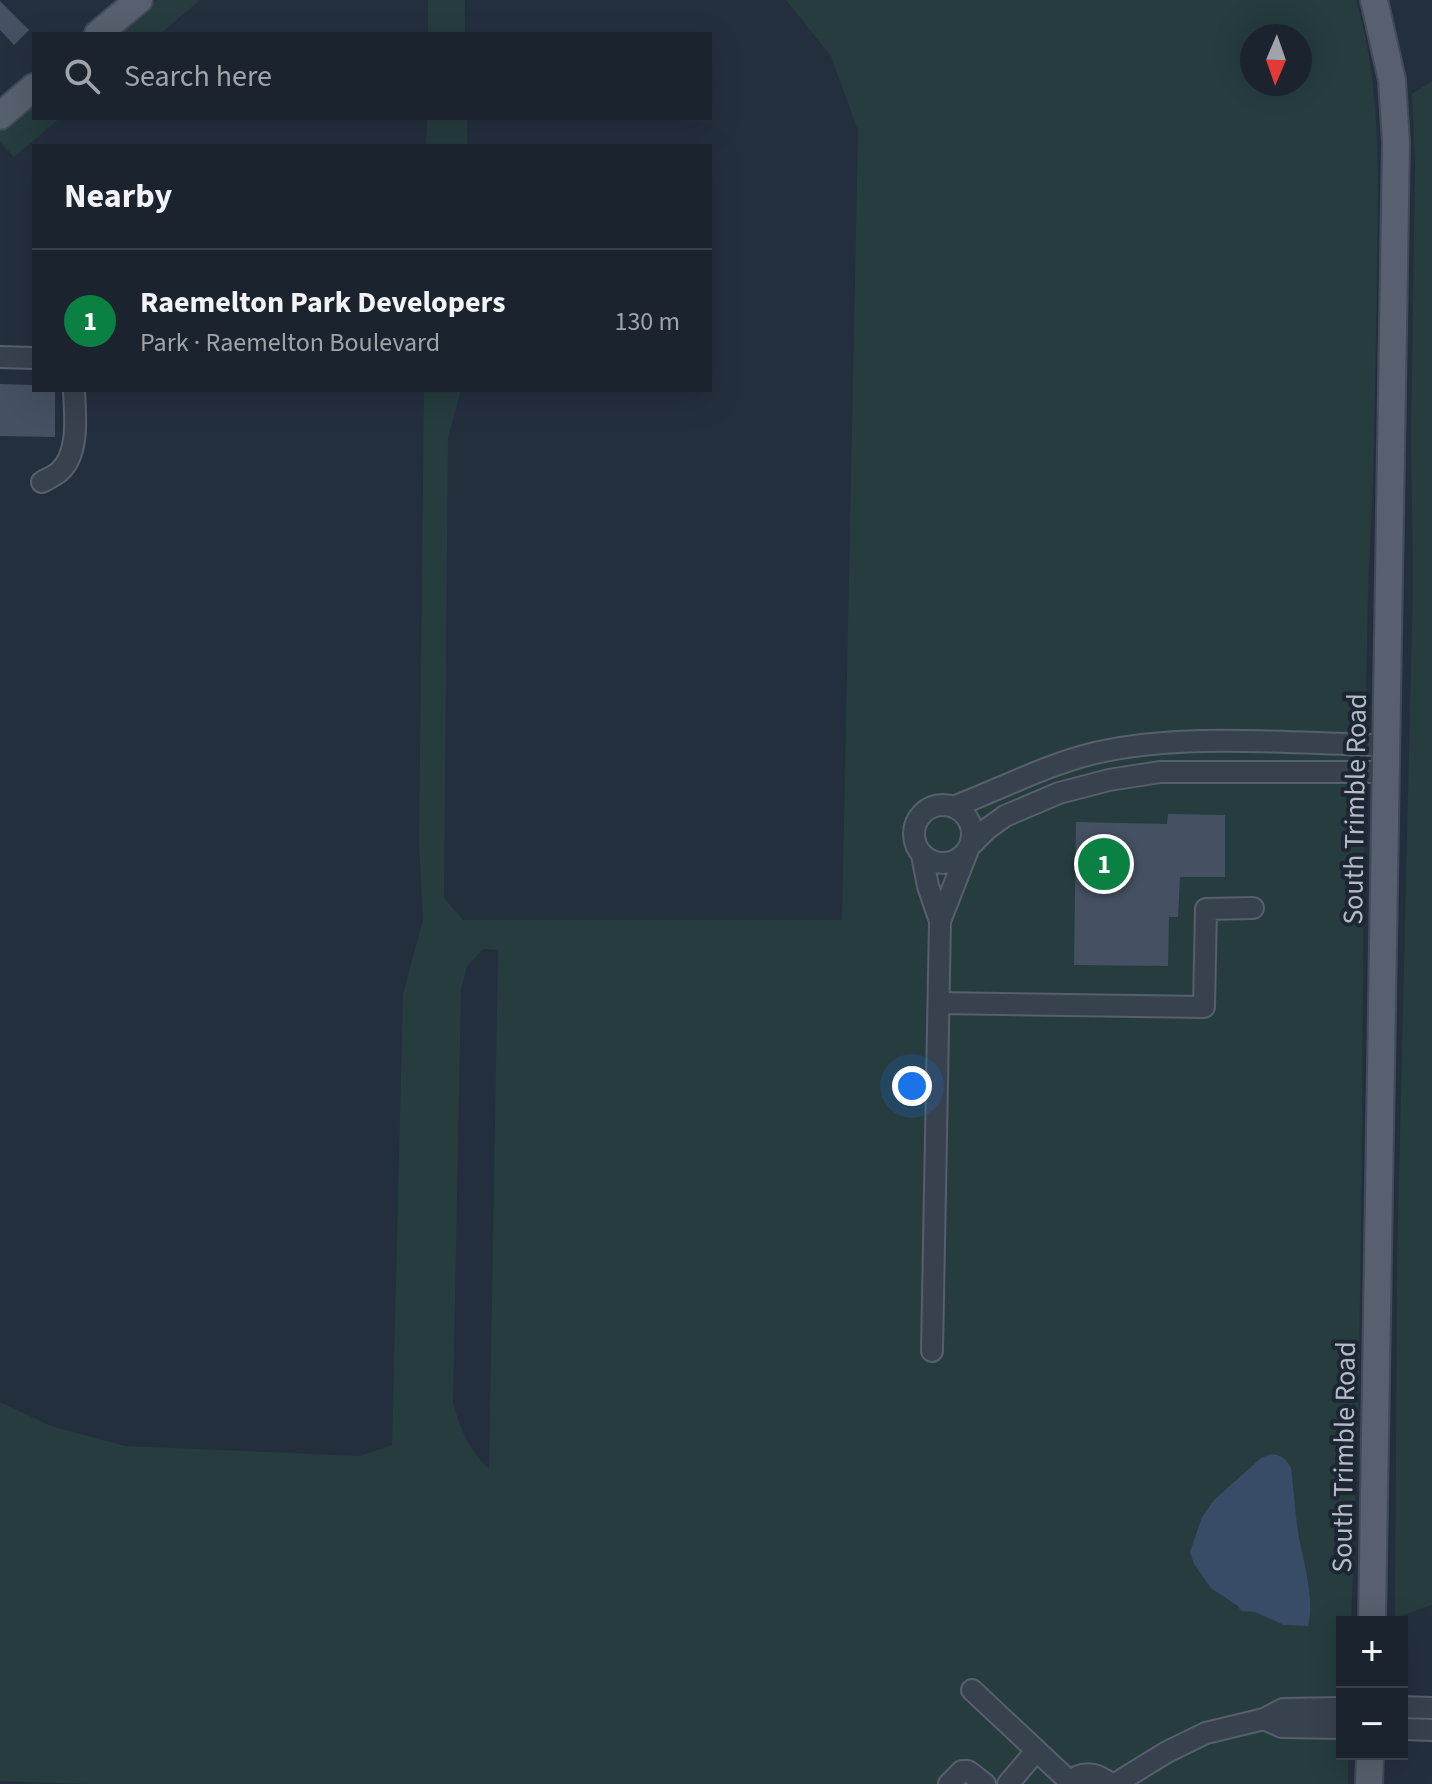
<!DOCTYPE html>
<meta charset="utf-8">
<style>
body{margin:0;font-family:"Source Sans 3",sans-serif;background:#282f3a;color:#f1f3f6}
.controls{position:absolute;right:24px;bottom:24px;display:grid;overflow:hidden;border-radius:0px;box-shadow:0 8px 32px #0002}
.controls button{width:72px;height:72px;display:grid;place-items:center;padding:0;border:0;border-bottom:2px solid #39404a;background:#1b232e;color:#f1f3f6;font:40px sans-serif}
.compass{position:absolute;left:1240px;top:24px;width:72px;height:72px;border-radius:50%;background:#1b232e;box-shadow:0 8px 32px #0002;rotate:182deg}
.you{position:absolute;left:912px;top:1086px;width:28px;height:28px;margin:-20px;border:6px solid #fff;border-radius:50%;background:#1a73e8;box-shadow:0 0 0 12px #1a73e833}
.badge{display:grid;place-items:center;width:52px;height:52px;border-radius:50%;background:#0b8043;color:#fff;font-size:26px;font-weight:700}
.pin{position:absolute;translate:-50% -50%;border:4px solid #fff;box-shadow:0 2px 8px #0006}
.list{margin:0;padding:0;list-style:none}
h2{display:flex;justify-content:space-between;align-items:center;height:104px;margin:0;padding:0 32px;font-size:34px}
h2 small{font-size:26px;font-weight:400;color:#a0a4aa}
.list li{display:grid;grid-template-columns:52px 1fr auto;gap:24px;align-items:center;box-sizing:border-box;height:144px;padding:0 32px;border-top:2px solid #39404a}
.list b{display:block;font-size:30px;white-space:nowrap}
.list p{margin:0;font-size:26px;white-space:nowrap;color:#a0a4aa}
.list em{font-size:26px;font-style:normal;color:#a0a4aa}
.icon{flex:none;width:44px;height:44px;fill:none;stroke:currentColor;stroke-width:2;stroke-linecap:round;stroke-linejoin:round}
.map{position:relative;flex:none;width:1432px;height:1784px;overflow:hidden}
.search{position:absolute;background:#1b232e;box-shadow:0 8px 32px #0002;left:32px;top:32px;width:680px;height:88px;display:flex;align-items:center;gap:20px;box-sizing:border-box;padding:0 28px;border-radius:0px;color:#a0a4aa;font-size:30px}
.panel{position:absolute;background:#1b232e;box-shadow:0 8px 32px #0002;left:32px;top:144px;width:680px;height:248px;border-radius:0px}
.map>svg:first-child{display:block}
.green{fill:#263c3f;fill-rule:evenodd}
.water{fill:#394c67}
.building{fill:#455162}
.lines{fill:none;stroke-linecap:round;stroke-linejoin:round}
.minor-casing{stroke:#565f6c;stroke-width:24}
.major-casing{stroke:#414a57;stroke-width:30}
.minor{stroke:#38414e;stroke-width:20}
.major{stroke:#56606e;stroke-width:26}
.labels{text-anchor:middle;stroke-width:8;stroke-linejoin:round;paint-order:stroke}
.street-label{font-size:28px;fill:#b4bcc9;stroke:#1d2633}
</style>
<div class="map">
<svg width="1432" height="1784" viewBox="0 0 1432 1784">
<rect width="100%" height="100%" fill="#242f3e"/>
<path class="green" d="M157,0h43l-40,34h-44z
M428,0h37v34h-37z
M786,0h570c26,87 22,177 21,267 -1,71 -2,142 -4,212 -1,38 -4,76 -5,115 -8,342 -2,685 -17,1028h-9v132h6v30h-1259l-89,-3v-379l51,24 74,20 235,10 32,-11 11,-451 20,-74 -4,-77 5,-453h37l-13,47 -4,461 19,22h379l16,-789 -27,-75zM1252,36h48v48h-48zM483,949l15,1 -9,519c-20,-19 -29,-40 -36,-67l8,-412 6,-24z
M1432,81v1524l-37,13 2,-354 16,-682 -2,-142 4,-276 -3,-70z
M34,102v16h26l-46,39 -14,-15v-12z
M427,118h40v28h-41z"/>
<path class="water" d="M1271,1454c10,1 15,4 20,14 3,23 4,47 8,70 5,24 16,64 9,88l-24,-1 -29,-13 -14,-1 -3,-5 -27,-18 -17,-24 -4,-12 12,-35 12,-17 47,-42z"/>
<path class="building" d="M0,1l29,29 -15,15 -14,-15z
M0,384l34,1v5h21v47l-55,-1z
M1168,814l57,1v62h-45l-2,40h-9l-1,49 -94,-1 2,-143 91,2z"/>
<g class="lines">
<defs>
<path id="minor" d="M0,357l34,1
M42,482c5,-3 12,-6 17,-10 21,-18 16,-57 15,-82
M914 834a29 29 0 1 1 58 0a29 29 0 1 1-58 0Z
M953,807c48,-18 92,-42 142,-54 89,-21 200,-9 292,-8
M922,855l6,31 12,35 -8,430
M940,921l29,-74 18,-18 18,-13 54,-23 50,-13 51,-8h227
M939,1003l265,4 2,-98 47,-1
M972,1690l97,91
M1402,1707l30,1
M1264,1719l18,8 60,1
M1402,1729l30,1
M949,1784l13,-13h6l17,13
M1008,1784l28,-33
M1067,1784c13,-13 29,-13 43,0
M1115,1784l52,-32 39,-19 58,-14 19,-10 59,-1"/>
<path id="major" d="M98,34l41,-34
M0,116l34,-29
M1372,1622l24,-1479 -4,-63 -18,-80
M1369,1784l1,-30"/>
</defs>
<use href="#minor" class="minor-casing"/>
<use href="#major" class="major-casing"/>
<use href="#minor" class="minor"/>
<use href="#major" class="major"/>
</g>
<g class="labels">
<g class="street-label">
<text transform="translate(1354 809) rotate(-89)" y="10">South Trimble Road</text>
<text transform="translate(1343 1457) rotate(-89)" y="10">South Trimble Road</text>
</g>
</g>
</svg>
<div class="controls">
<button>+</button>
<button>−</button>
</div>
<svg class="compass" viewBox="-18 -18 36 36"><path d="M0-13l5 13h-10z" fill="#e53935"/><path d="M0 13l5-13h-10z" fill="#a0a4aa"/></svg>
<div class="you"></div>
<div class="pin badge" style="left:1104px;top:864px">1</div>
<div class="search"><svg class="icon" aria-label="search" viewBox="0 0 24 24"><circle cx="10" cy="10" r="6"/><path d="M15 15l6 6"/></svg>Search here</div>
<section class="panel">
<h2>Nearby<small></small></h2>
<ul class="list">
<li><span class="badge">1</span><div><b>Raemelton Park Developers</b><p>Park · Raemelton Boulevard</p></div><em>130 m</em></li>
</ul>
</section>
</div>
